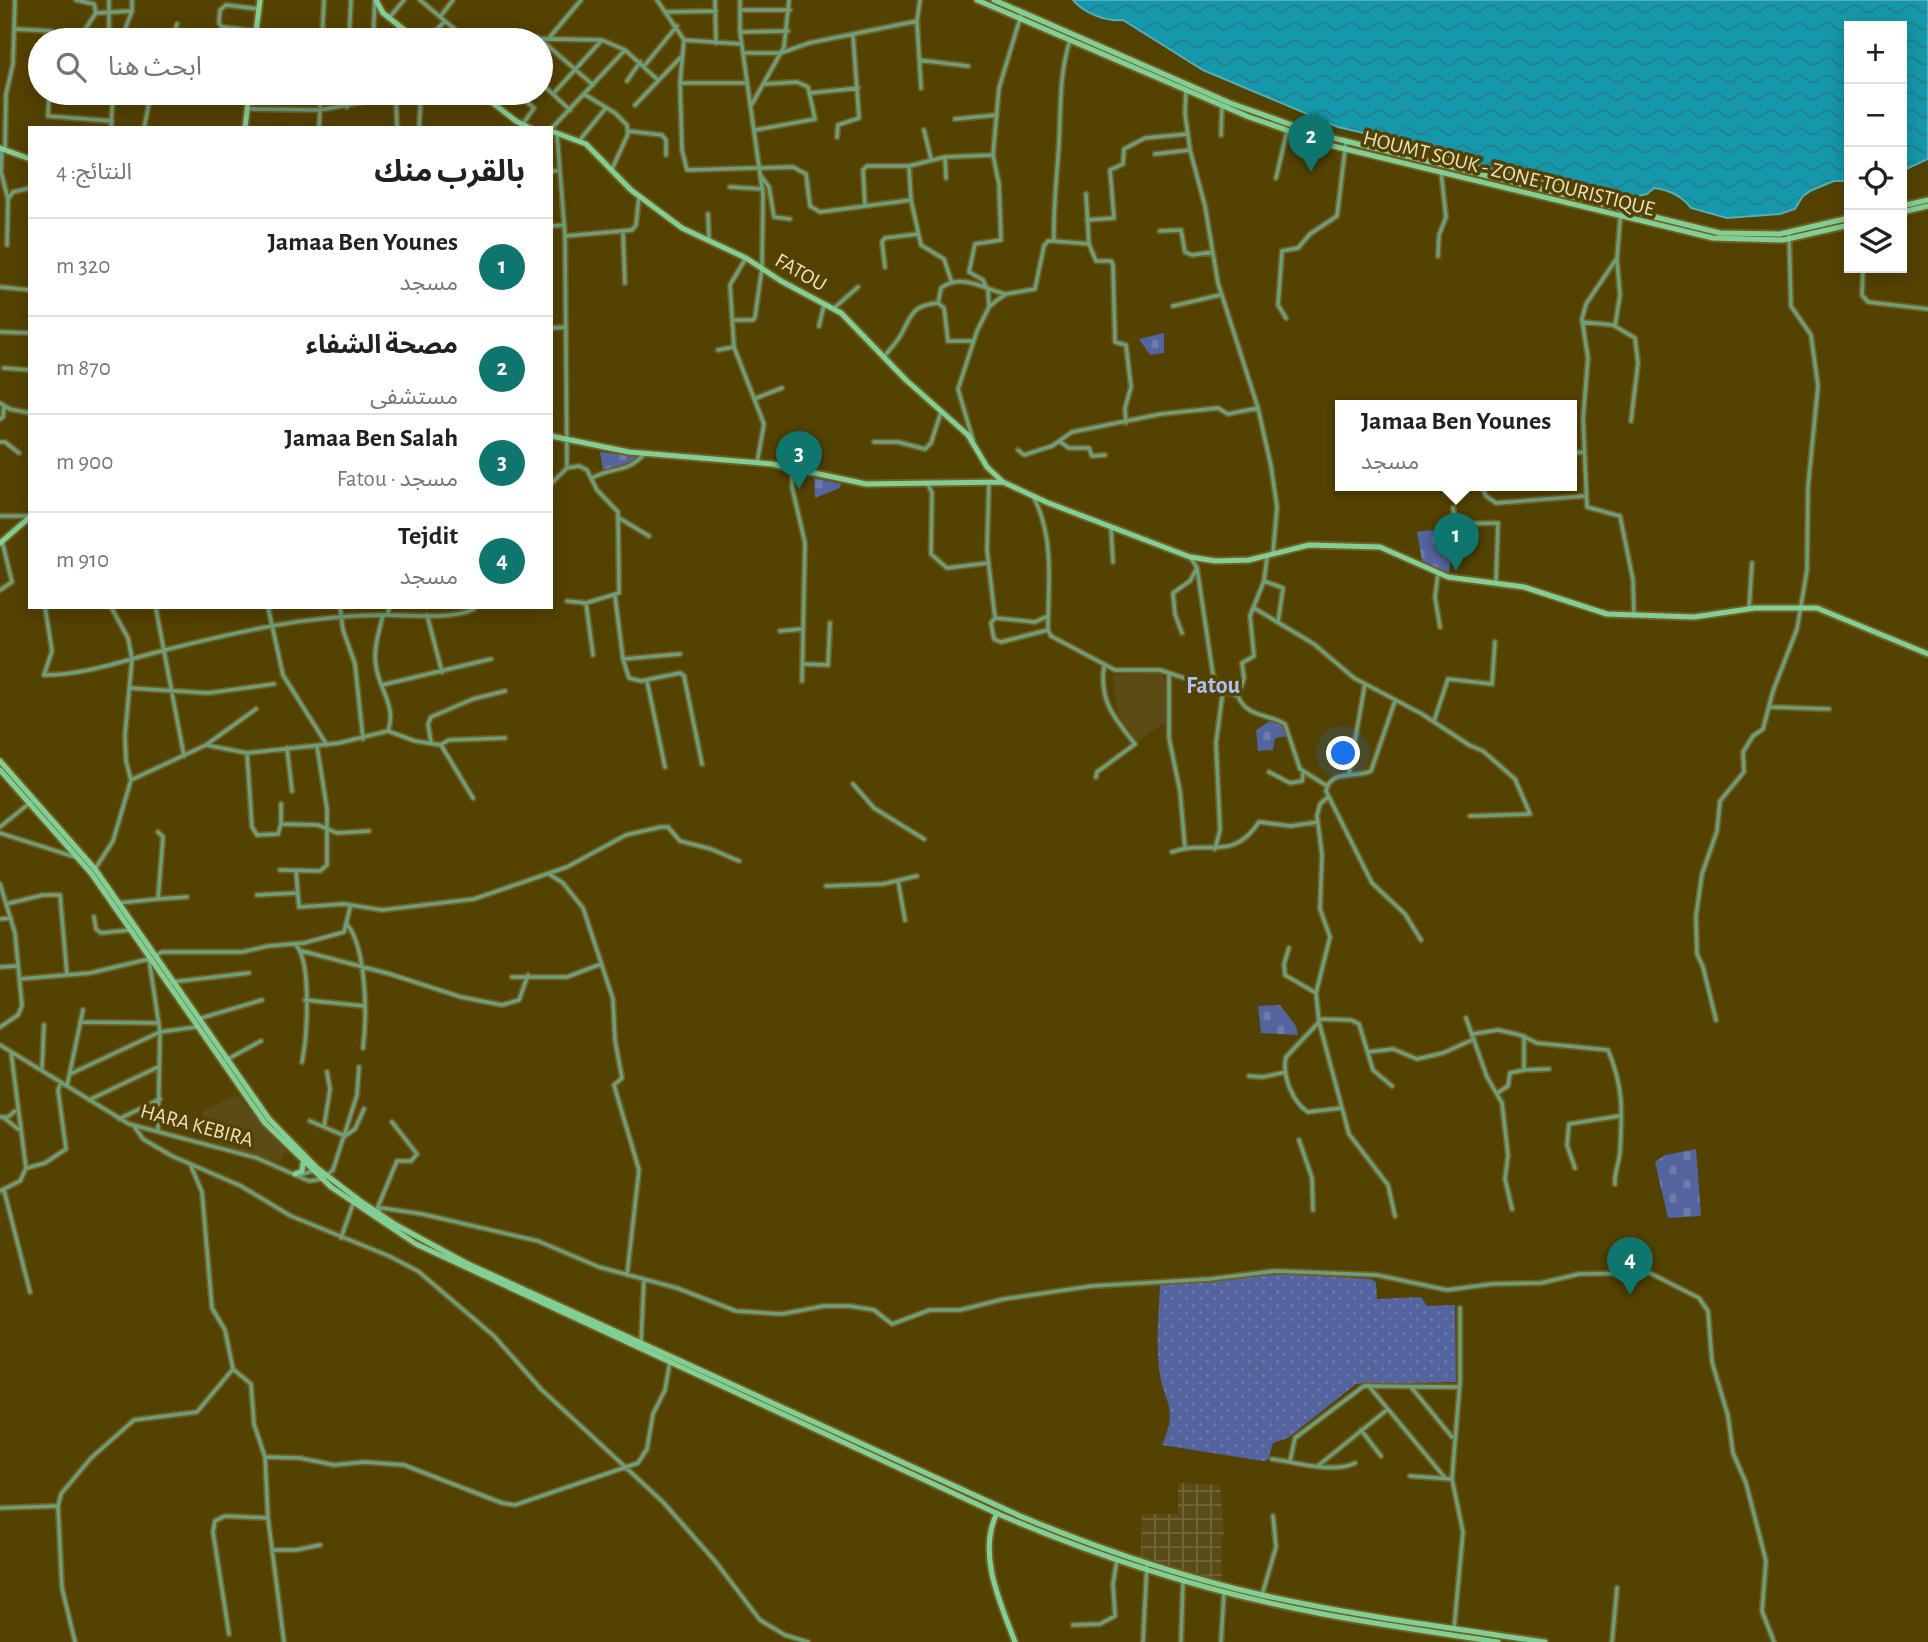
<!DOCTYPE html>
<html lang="ar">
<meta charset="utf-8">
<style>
body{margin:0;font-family:"Alegreya Sans","Noto Sans Arabic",sans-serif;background:#f2f2f2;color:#202124;direction:rtl}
.controls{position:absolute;right:21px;top:21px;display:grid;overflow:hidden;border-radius:0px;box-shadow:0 4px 18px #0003}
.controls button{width:63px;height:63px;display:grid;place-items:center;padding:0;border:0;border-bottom:2px solid #e0e0e0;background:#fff;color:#202124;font:35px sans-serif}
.you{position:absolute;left:1344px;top:754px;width:24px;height:24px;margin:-18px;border:5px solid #fff;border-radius:50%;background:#1a73e8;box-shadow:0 0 0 10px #1a73e833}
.badge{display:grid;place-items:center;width:46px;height:46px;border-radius:50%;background:#0f766e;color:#fff;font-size:23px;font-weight:700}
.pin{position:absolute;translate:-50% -58px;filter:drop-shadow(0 2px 4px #0008)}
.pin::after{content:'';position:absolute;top:37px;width:24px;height:21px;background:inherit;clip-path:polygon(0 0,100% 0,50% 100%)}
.popup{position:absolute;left:1335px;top:400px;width:242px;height:91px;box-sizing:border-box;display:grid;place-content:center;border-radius:0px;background:#fff;filter:drop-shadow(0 2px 5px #0005);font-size:23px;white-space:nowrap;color:#757577}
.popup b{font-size:26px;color:#202124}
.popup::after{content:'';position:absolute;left:50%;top:100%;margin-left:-14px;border:14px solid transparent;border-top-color:#fff}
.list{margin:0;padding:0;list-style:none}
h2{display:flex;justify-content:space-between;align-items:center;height:91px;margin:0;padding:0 28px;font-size:30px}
h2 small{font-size:23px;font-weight:400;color:#757577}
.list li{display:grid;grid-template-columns:46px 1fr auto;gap:21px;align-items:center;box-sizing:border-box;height:98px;padding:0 28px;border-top:2px solid #e0e0e0}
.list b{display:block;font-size:26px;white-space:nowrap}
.list p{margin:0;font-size:23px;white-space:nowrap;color:#757577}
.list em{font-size:23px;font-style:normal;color:#757577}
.icon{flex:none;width:38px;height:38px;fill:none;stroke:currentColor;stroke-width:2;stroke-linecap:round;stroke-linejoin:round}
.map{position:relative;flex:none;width:1928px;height:1642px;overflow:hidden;direction:ltr}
.search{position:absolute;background:#fff;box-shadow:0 4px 18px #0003;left:28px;top:28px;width:525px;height:77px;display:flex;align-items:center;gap:18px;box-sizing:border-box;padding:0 24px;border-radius:38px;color:#757577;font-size:26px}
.panel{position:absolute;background:#fff;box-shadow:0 4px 18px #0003;left:28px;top:126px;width:525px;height:483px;border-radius:0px;direction:rtl}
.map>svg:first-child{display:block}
.built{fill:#5b4b17}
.industrial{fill:url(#industrial-grid)}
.grass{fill:url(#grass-dots)}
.cemetery{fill:url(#cemetery-stones)}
.water{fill:url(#water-waves);stroke:#56aeb4;stroke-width:2}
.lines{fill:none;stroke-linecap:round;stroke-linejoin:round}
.street-casing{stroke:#6f5f23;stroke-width:7}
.secondary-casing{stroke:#6f5f23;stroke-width:9}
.street{stroke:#6e9d79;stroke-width:3.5}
.secondary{stroke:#82cf96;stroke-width:5}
.labels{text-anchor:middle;stroke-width:7;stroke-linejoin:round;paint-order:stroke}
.street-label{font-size:21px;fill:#ebe2c5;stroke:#544200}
.quarter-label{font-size:24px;font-weight:bold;fill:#aebff6;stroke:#544200}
</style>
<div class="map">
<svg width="1928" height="1642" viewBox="0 0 1928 1642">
<defs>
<pattern id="industrial-grid" width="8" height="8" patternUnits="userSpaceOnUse" patternTransform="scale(1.75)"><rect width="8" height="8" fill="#5b4b17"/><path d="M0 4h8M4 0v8" fill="none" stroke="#736537"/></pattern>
<pattern id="grass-dots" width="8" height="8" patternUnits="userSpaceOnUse" patternTransform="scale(1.75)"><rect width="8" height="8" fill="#54649f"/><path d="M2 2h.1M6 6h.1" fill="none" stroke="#6d7aab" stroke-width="1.8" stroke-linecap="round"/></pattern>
<pattern id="cemetery-stones" width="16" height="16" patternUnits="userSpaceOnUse" patternTransform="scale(1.75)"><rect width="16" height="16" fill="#54649f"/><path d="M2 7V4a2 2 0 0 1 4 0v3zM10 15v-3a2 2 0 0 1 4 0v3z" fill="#6d7aab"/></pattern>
<pattern id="water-waves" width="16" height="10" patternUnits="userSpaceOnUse" patternTransform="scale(1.75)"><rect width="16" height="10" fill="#1698ac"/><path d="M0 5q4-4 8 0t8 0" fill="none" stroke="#247f8a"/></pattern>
</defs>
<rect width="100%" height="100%" fill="#544200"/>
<path class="built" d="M1126,674l35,-1 9,22 -2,25 -30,21 -17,-21 -4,-11 -5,-33z
M236,1095l50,55 -6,13 -81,-26 4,-26z"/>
<path class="industrial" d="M1178,1483l42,2 4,52 -3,1 1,43 -81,-24 1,-43h36z"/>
<path class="grass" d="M1283,1274l87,5 6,3 1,17 44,-2 6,9 28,-1 1,77 -100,2 -68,54 -15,5 -5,17 -5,1 -101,-16c18,-41 0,-42 -3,-78 -3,-27 0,-55 1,-82z"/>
<path class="cemetery" d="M1164,333v20l-14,2 -11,-16z
M600,452l40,5 1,2 -9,7 -29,4z
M814,478l27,6 -1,4 -25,10z
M1431,530l3,2 3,15 16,-1 1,15 -4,1 -1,11 -10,-1 -17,-11 -5,-29z
M1270,721l12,4 7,11 -14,2 -2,12 -15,1 -2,-21z
M1280,1005l16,21 2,9 -37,-2 -3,-27z
M1696,1149l5,67 -33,2 -13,-56 10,-7z"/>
<path class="water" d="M1073,0h855v159l-26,12v-145h-53v155h-15l-22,9 -9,6 -8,13 -15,5 -53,4 -36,-10c-9,-12 -21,-18 -37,-20l-7,6 -22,5 -21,-4 -26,-11h-22l-91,-21 -46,-17 -81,-19 -135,-57 -80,-50c-16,2 -40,-7 -50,-20z"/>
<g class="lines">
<defs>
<path id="street" d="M76,0l18,4 2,9 36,-2
M420,0l44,37 138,3 23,10 33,30
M657,0l27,40 -4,43 2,67 5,20 106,-3 13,7 4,32 10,6 91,-12
M715,0l1,43
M920,0l-3,21 4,67
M740,10h50
M666,12l50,-1
M440,17l13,-17
M389,18l15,-18
M86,28l10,-15
M109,28v-28
M15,29l36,2 1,9
M256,31l-34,-4 -3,-4 1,-13 6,-5 33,4
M740,32l48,-1
M122,38l24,2
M539,38l54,47
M549,38l32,-38
M121,40l11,-29v-11
M173,40l4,-16
M322,40l2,-40
M349,40l2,-40
M373,40l2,-40
M427,40l18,-19
M684,40l57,4
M743,53h38l28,-10 108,-22
M919,60l49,6
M645,65l32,-39
M627,81l13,-19
M541,83l29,27
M680,83h66
M1186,89l-1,25 5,36 15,56 13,77 40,125 13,58 6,41 -4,46
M49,93l-1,23 64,5
M516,93l18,15 -11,16
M811,93l47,-5
M553,94l48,-53
M584,94l31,19 12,12 1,9 -16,35
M396,96l1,32
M210,99l1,-6
M752,104l32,-57 5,-47
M635,105l47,-49
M347,107v-14
M247,109l73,1 76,-14 89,1
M955,119l42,-4
M111,128l2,-35
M144,128l7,-35
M319,128l2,-35
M419,128l2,-32
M551,129l74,-79
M755,130l60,-11 -7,-32 -11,-5 -32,2
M924,130l7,29
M628,131l34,4 4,5v15
M557,133l8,103 2,232
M1221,135l1,-29
M837,137l1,-12 21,-7 -6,-83
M579,141l26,-32
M2,149l-1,23 7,27
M5,150l1,-56 7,-30 2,-64
M1155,154l35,-4
M945,157l1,21
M909,166l2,34 10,45 23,14 8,24
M551,171h9
M761,176l8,11 5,30 16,2
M1276,178l11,-47
M730,187l33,2
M1086,194l3,50 7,17h15l2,4 2,77 11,3 5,42 -6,21 1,15
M865,205l-2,-35 4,-4h42l36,-9 48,-2
M1621,209l-4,49 -31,46 -4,15 6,39 -5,61 4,88 33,9 13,64 1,36
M708,214l1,26
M1087,220l27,-2 -4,-48 13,-6 1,-15 21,-11 43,-4
M551,226l13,-1
M1160,231l21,-1 4,22 7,3 21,-3
M623,233l2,50
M566,236l66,-6 4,-5 3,-29
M1054,241l35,3
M7,245l1,-46 5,-7 17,-4
M1438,256l1,-21 7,-18 -5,-45
M746,258l-16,27 4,62 30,77 -7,39
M885,267l-3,-25 3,-4 33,-4
M1863,268l-1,27 6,7 60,7
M0,287l30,3
M986,287l-3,-7 -14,-8 6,-28 26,-4 -2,-56 -6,-29 6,-67 23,-76
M988,289l1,18
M938,303l3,-15c20,-16 45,2 65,6
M1173,306l47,-11
M834,308l24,-21
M1286,318l-8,-13 4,-54 16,-3 12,-14 27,-18 9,-74
M733,320h20l2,-3 7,-49 1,-73 -23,-163v-32
M1582,322l31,3 22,13 3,25 -7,58
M819,326l5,-21
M1615,326l5,-31 -3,-35
M551,328l15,-1
M0,332l30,1
M718,350l15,-3
M884,357c6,-8 13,-15 18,-24 10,-20 12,-28 36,-30l6,5 4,33h25
M4,368l26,2
M754,399l28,-11
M0,403l10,6 20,4
M0,419l3,-2 1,-11
M973,440l-15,-51 19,-58 12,-24 7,-6 10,-7 29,-5 9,-43 4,-5h6c-1,-34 3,-65 5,-98 2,-36 0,-68 11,-103
M1059,441l10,7h20l3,8 13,-1
M0,442h5l14,11
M874,442h24l27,7 6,-6 10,-31
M1018,450l6,5 28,-9 20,-14 89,-18 57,-6 10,6 30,-6
M1572,453l12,-1
M792,468v19l13,56 -3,138
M592,478c22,-12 35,-4 53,-25
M989,482l-2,68 8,68 -4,5 3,16 7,3 47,-12
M551,484l16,-16 12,-2 8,4 10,20 21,22 1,81 -33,10 -19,-2
M928,484l4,9 -1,61 16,14 41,-5
M1481,485l5,11 10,7 89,-7
M1034,498c21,41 14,89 14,132l3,6 64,34h45l78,26c8,21 31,18 47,28l15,45 27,17
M1453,508l3,16 42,-1 -2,59
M0,516h29
M619,518l30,18
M1111,527l2,35
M1197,568l18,120
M1438,574l-3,23 5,30
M1264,581l19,7 -5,34
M0,590l12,-8 -10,-41
M615,596l8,63 6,19 12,3 39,-8 4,3 18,88
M586,603l7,52
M45,607l7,44 -8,24c41,0 81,-15 121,-25 72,-18 143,-35 218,-35
M268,607l15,68 44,70
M340,607l3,23 12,34 8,75
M1254,608l60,36 40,34 68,36 47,31 14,6 32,28 15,35 -60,2
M156,609l28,147
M1749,609l3,-46
M388,615c26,0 63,5 86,-6
M427,615l15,57
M995,618l40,4 13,-6
M780,631l22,-2
M1182,633l-7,-19 -2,-21 17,-12 7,-13 -6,-10
M623,659l57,-5
M805,664l23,1 2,-42
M1169,674v64l11,53 5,57
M647,681l18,86
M382,685l109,-26
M129,688l79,5 66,-9
M1238,696l6,-18 -2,-15 12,-7 -4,-40 14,-35 3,-24
M1395,701l-24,70c-14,7 -41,-2 -45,20l46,92 33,31 16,26
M1769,707l60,2
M1434,721l14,-42 44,5 3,-42
M388,731c9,-25 -9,-41 -12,-65 -3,-16 3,-35 7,-51h5l1,-8
M431,742l-3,-18 3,-7 42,-18 32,-8
M442,744l7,-4 56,-2
M206,745l41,8 92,-10 49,-12 27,10 26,4 32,53
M287,748l5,43
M247,753l5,74 5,8 21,-1 3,-10 37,1 19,8 32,-2
M1269,772l21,11 12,-2 1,-7
M1349,774l16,-90
M1096,777l1,-5 38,-28c-20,-25 -36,-43 -31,-77
M131,780l75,-35 50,-36
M853,784l21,24 50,31
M1328,797l-8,7 -3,12 5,39 -2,54 10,28 -14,56 3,29 30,112 39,51 7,31
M281,824v-20
M0,827l31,-25
M0,833l78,25
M1215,849l5,-19 -4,-87 7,-53
M1172,852c34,-13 60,11 87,-30l32,4 27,-4
M95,869l18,-28 18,-61 -5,-19 -1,-26 7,-76 -4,-21 -17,-31
M280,870l40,1 7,-6v-56l-10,-63
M296,871l3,36 45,-3 38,6 92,-11 93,-32 59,-32 35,-8h7l12,14 31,8 28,12
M549,874l14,9 20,25 30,91 2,41 7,38 -8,7 25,85 -12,105
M898,881l7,39
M0,884l15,49 7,73 -4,9 -18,12
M826,886l57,-2 34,-8
M257,895l40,-2
M158,899l29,-2
M119,903l39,-4 5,-62 -5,-5
M6,904l37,-9h17l7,80
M94,917l2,12 5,4 29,-3
M0,919l11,-1
M347,924c20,25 20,93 16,124
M296,945c16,17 11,93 6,117
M1289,948l-5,16 1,11 31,18
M302,951l88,23 71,23 41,8 17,-5 9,-25
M155,956l7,-4h80l26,-6 36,-3 40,-11 6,-24
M0,967l18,-1
M512,977h55l34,-13
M19,979l71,-6 59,-14 11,73 -2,99
M172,982l77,-9
M305,1000l59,6
M1466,1018l21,59 15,26 6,52 -3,24 7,30
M198,1019l64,-19
M1319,1019l32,1 8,4 14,46 19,16
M1716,1020l-13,-53 -6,-13 -1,-38 6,-42 15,-43 3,-30 24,-29 -1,-20 10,-16 10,-7 10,-38 24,-62 10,-59 1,-83 10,-101 -7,-51 -20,-29 -2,-74
M80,1022l79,1
M1319,1022l-33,35c-4,18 6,45 22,55l34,-4
M1473,1034l25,-4 22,5 17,8 71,7c16,38 14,62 12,102 -1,11 -6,21 -5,32
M0,1045l129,79 128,34 52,23 13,-2 11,-9 24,-75 2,-28
M1368,1052l25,-3 24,10 26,-6 31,-14
M226,1060l35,-19
M42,1068l2,-43
M1524,1070l25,-1
M70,1074l90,-42 36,-5
M1249,1076l14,1 23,-5
M67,1086l16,-76
M1499,1092l9,-6 2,-13 14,-3v-34
M89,1100l69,-33
M0,1117h8l7,-6
M3,1117l15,12
M119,1119l41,-20
M310,1121l35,15
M134,1126l9,13 29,17 69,30 50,30 98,40 29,15 76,65 47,53 122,113 52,59 45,59 25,15 23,7
M324,1127l6,-38 -3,-17
M345,1136l10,-7 9,-20
M1299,1140l13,38 1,32
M191,1166l11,26 10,116 13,22 8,39 18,15 3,40 11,33 3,61 16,124
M27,1168l18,-5 21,-14 -8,-59 3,-8
M1575,1168l-8,-23 2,-21 50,-8
M300,1175l15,-5
M4,1190l26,102
M0,1191l20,-10 6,-13 -15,-116
M377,1209l20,-48h14l6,-7 -25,-32
M376,1212l6,-4 40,6 116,27 61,26 78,21 59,23 46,3 42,-8h26l24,4 18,14 38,-14h30l44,-11 88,-13 118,-7 65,-8 102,4 70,15 45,-6 49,-1 38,-9 71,-1 49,25 9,13 4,51 16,54 5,37 13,30 20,78 -4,50 12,31
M341,1238l12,-34
M641,1342l3,-63
M1368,1385l78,94
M1411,1387l41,50
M1361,1430l20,26
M265,1457l35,1 34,7 30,-3 40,3 98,38 13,2 123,-42 9,-14 6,-35 12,-24 5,-29
M1272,1459c23,3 61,15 83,4
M1290,1461l5,-23 69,-52 95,1
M1319,1465l69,-56
M1410,1476l42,3
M0,1508l57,-2
M272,1550h24l24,-5
M1262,1595l14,-48 -3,-31
M1073,1625l27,-1 15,-8 -2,-32 4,-24
M1454,1629l9,-97 -11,-53 8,-98v-73
M229,1634l-16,-102 2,-11 10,-5 43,2
M75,1642l-13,-54 -4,-82 3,-12 30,-36 43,-38 63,-8 36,-43
M1143,1642l4,-79
M1181,1642l2,-61
M1221,1642l3,-50
M1612,1642l5,-54"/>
<path id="secondary" d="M376,0l7,13 34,27
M977,0l272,117 84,29 380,92 70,2 66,-15
M994,0l236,103 87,31 403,99 60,1 69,-16
M255,40l5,-40
M480,93l36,28 14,7
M245,128l4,-35
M551,131l35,13 45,46 51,38 64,30 35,23 60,32 65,67 62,55 19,32 16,15
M0,148l30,11
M1902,206l26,-6
M1902,212l26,-6
M551,436l78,16 143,12 94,20 137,-2 43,20 144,55 26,4 33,-1 60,-15 71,2 68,30 76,10 83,27 87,3 61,-9h62l111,46
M0,543l30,-26
M0,761l95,108 174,250 48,49 42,32 37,25 70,38 554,253c79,33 159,60 242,79 94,21 189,33 283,47
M0,770l91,103 174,250 66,64 85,57 580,269c106,46 215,80 327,101 58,11 117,19 175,28
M295,1174l7,-3 1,-8
M997,1513c-20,41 3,89 18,129"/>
</defs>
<use href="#street" class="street-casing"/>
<use href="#secondary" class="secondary-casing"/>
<use href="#street" class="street"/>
<use href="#secondary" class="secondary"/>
</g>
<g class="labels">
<g class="street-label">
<text transform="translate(1509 173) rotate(14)" y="7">HOUMT SOUK - ZONE TOURISTIQUE</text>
<text transform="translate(801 272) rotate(30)" y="7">FATOU</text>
<text transform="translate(197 1125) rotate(15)" y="7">HARA KEBIRA</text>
</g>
<g class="quarter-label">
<text x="1213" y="693">Fatou</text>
</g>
</g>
</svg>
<div class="controls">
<button>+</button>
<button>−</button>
<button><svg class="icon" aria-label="locate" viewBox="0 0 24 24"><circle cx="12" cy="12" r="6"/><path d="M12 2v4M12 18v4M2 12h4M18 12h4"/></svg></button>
<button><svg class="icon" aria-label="layers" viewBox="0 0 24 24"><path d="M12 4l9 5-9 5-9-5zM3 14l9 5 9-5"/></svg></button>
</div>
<div class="you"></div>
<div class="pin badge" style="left:1456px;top:571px">1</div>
<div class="popup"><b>Jamaa Ben Younes</b>مسجد</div>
<div class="pin badge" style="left:1311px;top:172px">2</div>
<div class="pin badge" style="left:799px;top:489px">3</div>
<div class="pin badge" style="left:1630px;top:1295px">4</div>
<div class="search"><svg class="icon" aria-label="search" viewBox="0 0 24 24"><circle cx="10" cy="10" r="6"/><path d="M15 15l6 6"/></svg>ابحث هنا</div>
<section class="panel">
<h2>بالقرب منك<small>النتائج: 4</small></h2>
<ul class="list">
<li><span class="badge">1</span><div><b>Jamaa Ben Younes</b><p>مسجد</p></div><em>320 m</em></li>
<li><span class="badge">2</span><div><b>مصحة الشفاء</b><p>مستشفى</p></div><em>870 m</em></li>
<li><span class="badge">3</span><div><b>Jamaa Ben Salah</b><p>مسجد · Fatou</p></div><em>900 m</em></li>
<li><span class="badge">4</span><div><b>Tejdit</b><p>مسجد</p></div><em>910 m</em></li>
</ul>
</section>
</div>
